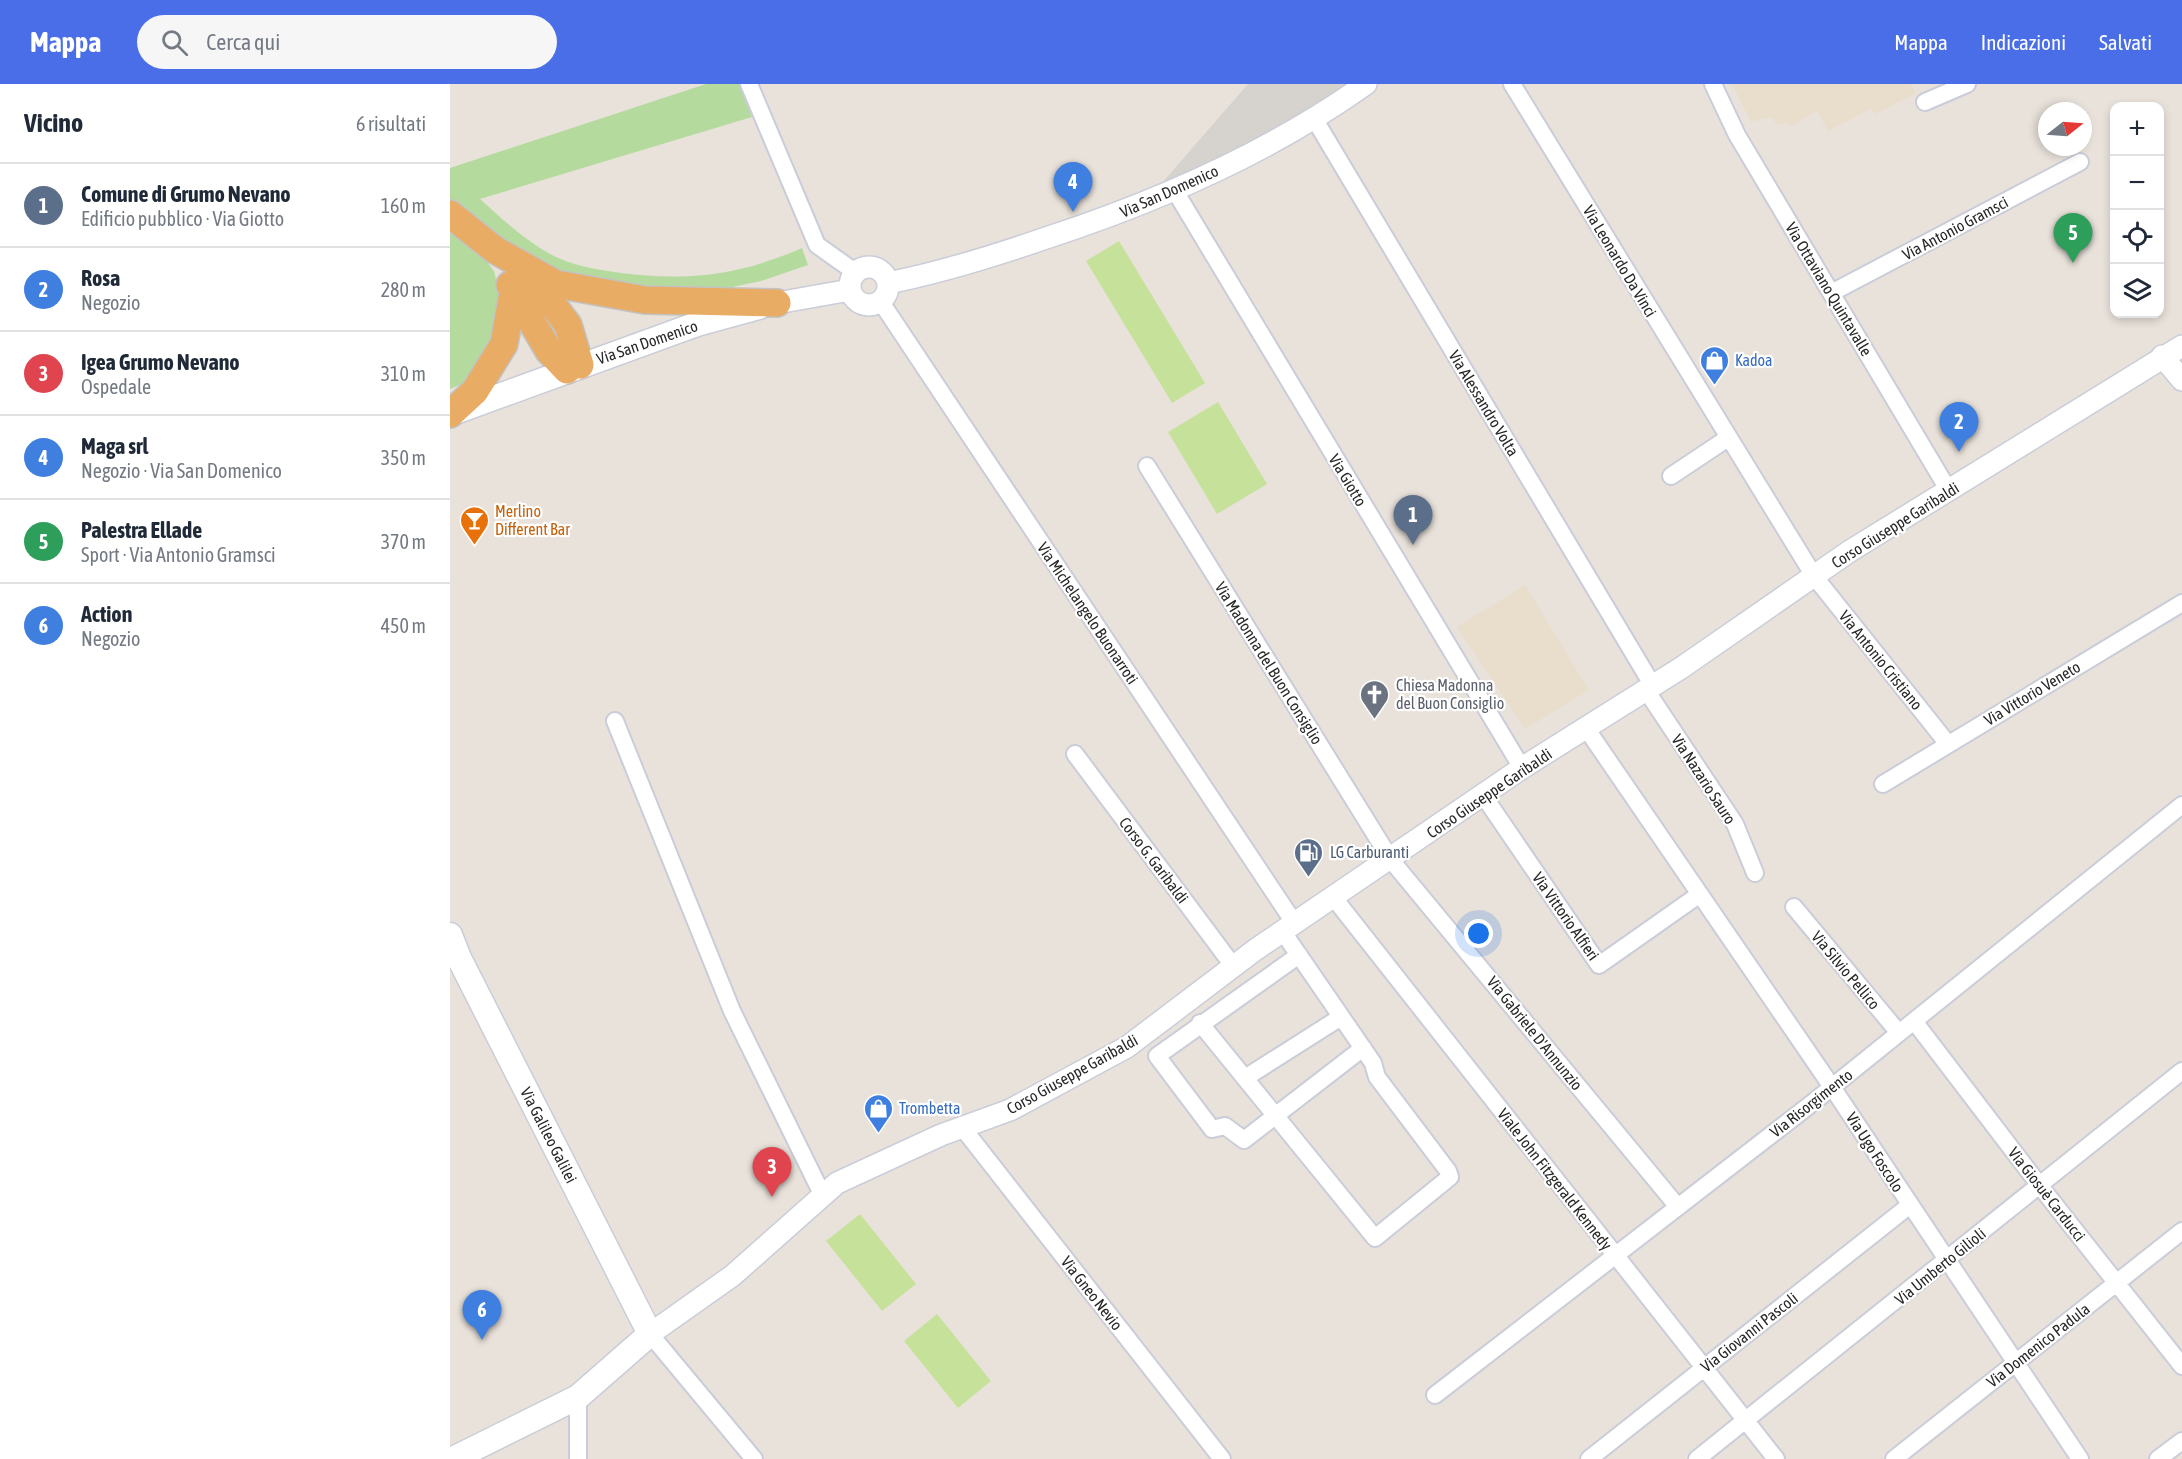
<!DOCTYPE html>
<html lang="it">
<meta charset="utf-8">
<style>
body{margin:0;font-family:"Asap Condensed",sans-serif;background:#f6f6f7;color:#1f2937}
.controls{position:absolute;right:18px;top:18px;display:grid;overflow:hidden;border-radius:12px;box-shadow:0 3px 9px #0003}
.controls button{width:54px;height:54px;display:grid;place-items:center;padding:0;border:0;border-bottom:2px solid #e0e1e3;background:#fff;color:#1f2937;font:30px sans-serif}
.compass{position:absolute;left:1588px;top:18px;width:54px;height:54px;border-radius:50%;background:#fff;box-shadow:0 3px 9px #0003;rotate:73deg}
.you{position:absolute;left:1029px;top:850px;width:21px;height:21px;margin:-15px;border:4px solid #fff;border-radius:50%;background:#1a73e8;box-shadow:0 0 0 9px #1a73e833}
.badge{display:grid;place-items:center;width:39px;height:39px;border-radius:50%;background:#4a6ee7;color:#fff;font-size:20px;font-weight:700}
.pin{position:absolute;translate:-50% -50px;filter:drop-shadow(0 2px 3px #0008)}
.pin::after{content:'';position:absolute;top:32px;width:21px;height:18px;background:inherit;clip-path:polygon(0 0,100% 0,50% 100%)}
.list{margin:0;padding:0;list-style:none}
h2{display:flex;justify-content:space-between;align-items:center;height:78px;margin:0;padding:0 24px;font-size:26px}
h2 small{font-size:20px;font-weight:400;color:#747a83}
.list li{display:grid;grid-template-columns:39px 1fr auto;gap:18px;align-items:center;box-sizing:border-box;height:84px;padding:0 24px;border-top:2px solid #e0e1e3}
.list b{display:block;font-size:22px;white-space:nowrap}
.list p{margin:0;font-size:20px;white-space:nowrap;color:#747a83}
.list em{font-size:20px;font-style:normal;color:#747a83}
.icon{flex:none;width:33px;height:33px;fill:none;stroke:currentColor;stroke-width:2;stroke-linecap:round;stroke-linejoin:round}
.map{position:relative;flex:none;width:1732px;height:1375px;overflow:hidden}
header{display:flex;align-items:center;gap:36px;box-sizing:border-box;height:84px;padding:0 30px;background:#4a6ee7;color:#fff}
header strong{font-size:28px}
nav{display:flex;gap:33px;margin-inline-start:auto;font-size:21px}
.search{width:420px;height:54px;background:#f6f6f7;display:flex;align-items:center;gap:15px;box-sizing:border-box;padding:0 21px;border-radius:33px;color:#747a83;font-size:22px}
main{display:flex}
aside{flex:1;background:#fff}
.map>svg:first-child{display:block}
.education{fill:#e9decc}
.green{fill:#b4db9d}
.pitch{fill:#c6e199}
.plaza{fill:#d6d2cd}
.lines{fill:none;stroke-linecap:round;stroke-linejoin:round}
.minor-casing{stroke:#cacdd9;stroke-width:20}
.tertiary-casing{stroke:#cacdd9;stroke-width:24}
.secondary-casing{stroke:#cacdd9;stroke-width:27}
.trunk-casing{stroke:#c3c3c3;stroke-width:30}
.minor{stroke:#fff;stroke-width:16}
.tertiary{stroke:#fff;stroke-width:21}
.secondary{stroke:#fff;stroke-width:24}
.trunk{stroke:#e8ac65;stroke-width:27}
.labels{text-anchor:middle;stroke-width:4.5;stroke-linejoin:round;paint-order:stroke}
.street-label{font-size:16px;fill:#282828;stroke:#fff}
.shop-label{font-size:16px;fill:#366cbe;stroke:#fff;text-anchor:start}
.food-label{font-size:16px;fill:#c56008;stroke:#fff;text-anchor:start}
.worship-label{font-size:16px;fill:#5b616d;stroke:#fff;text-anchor:start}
.service-label{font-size:16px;fill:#4e5e75;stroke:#fff;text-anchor:start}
</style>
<header>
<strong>Mappa</strong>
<div class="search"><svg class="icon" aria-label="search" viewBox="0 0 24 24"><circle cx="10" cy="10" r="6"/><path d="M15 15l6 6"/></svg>Cerca qui</div>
<nav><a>Mappa</a><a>Indicazioni</a><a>Salvati</a></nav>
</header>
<main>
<aside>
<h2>Vicino<small>6 risultati</small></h2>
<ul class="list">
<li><span class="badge" style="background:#5c6f8a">1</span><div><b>Comune di Grumo Nevano</b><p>Edificio pubblico · Via Giotto</p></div><em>160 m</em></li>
<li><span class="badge" style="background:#3f7fe0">2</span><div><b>Rosa</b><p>Negozio</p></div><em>280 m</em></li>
<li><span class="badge" style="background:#e0444e">3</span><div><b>Igea Grumo Nevano</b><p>Ospedale</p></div><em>310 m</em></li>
<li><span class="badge" style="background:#3f7fe0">4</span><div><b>Maga srl</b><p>Negozio · Via San Domenico</p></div><em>350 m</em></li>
<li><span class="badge" style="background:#2e9e5b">5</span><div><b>Palestra Ellade</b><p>Sport · Via Antonio Gramsci</p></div><em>370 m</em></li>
<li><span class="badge" style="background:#3f7fe0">6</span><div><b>Action</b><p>Negozio</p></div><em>450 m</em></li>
</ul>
</aside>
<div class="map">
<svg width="1732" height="1375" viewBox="0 0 1732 1375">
<rect width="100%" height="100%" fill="#e9e2db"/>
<path class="education" d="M1282,0h179l5,9 -41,21 -4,-5 -43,22 -11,-20 -27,16 -3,-5 -10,3 -5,-8 -21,5z
M1075,501l64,105 -64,39 -68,-102z"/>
<path class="green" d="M256,0h33l13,33 -272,82c23,21 45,41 72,56 19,10 42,14 62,17 70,10 124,4 188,-24l6,17 -47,16 -48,10 -42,2 -98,-17 -50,-23 -73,-51v-34z
M0,145l24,17 20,25 10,42 -24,58 -18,13 -12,5z"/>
<path class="pitch" d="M669,157l86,142 -33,20 -86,-142z
M768,318l49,82 -50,30 -49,-82z
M410,1130l56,70 -34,27 -56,-70z
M487,1230l54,67 -33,27 -54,-67z"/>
<path class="plaza" d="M798,0h99l-81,53 -92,44 -13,3z"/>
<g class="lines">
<defs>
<path id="minor" d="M299,0l68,161 38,27
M1062,0l302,492 134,168
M1263,0l24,51 212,356
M1475,18l42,-18
M865,36l338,566
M725,107l347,577
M1381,209l249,-131
M431,218l414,622
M697,382l244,394 287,347
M1221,392l57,-38
M1196,606l89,134 20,49
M165,637l117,290 91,185
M1136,644l246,359 248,372
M625,670l159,213
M1433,700l299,-181
M1033,711l116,170 101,-71
M884,814l442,561
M1344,823l105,126
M849,871l-142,101 55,73 13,-3 19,14 119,-92
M1464,937l126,165 142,180
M750,939l175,215 75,-61 -2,-6 -71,-94 -4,-14 -90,-131
M795,994l96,-61
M512,1043l260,332
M200,1250l104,125
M985,1311l376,-291 371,-299
M128,1313v62
M1139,1375l321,-254
M1247,1375l485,-388
M1444,1375l288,-228
M1708,1375l24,-18"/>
<path id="tertiary" d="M400 202a19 19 0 1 1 38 0a19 19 0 1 1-38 0Z
M438,199c55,-11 106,-27 158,-45 113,-37 223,-85 320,-154
M327,219l73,-13
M1712,272l20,24
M200,1250l82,-58 105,-93 104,-48 69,-25 117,-63 128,-97 267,-182 159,-100 169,-117 332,-205"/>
<path id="secondary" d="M5,328l242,-88 62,-17
M0,851l9,23 191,376 -72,63 -125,62"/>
<path id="trunk" d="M0,130l45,36 61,34 89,16 132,3
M79,189l39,52 12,40
M60,201l39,66 18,19
M0,330l25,-23 29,-47 9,-51"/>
</defs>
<use href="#minor" class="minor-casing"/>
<use href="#tertiary" class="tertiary-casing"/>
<use href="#secondary" class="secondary-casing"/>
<use href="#trunk" class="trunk-casing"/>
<use href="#minor" class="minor"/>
<use href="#tertiary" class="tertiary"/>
<use href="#secondary" class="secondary"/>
<use href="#trunk" class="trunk"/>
</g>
<defs>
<symbol id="shop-pin" viewBox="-11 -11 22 30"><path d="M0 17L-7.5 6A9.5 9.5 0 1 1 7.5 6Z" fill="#3f7fe0" stroke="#fff"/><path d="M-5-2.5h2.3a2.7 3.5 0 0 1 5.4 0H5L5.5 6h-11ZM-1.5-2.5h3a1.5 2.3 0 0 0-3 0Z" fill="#fff"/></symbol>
<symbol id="bar-pin" viewBox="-11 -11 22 30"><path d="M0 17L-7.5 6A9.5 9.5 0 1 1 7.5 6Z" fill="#e8710a" stroke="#fff"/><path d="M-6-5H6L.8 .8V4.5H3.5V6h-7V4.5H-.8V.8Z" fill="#fff"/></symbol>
<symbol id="church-pin" viewBox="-11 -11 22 30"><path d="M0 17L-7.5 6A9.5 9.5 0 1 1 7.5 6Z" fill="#6b7280" stroke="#fff"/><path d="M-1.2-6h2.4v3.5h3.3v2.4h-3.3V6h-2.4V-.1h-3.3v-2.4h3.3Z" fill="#fff"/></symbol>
<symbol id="fuel-pin" viewBox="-11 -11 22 30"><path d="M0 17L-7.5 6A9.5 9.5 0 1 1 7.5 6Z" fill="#5c6f8a" stroke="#fff"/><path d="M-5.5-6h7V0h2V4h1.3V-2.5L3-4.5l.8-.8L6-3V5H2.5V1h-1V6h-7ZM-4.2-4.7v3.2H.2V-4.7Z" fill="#fff"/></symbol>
</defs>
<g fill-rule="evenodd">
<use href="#shop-pin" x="1248" y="260" width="33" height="45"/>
<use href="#bar-pin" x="8" y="420" width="33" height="45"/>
<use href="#church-pin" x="908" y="594" width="33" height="45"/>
<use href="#fuel-pin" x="842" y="752" width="33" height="45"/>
<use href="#shop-pin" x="412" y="1008" width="33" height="45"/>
</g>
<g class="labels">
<g class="street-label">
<text transform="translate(719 107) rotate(-24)" y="6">Via San Domenico</text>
<text transform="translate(1505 144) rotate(-28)" y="6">Via Antonio Gramsci</text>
<text transform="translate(1170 177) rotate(59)" y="6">Via Leonardo Da Vinci</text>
<text transform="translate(1379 205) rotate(59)" y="6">Via Ottaviano Quintavalle</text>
<text transform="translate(197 258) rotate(-19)" y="6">Via San Domenico</text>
<text transform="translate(1034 319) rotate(59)" y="6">Via Alessandro Volta</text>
<text transform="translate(898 396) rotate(59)" y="6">Via Giotto</text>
<text transform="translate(1445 441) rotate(-32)" y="6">Corso Giuseppe Garibaldi</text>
<text transform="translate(638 529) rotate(56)" y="6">Via Michelangelo Buonarroti</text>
<text transform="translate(1431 576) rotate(51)" y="6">Via Antonio Cristiano</text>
<text transform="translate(819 579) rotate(58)" y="6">Via Madonna del Buon Consiglio</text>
<text transform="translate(1582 609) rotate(-31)" y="6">Via Vittorio Veneto</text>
<text transform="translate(1254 695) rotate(57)" y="6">Via Nazario Sauro</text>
<text transform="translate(1039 709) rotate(-34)" y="6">Corso Giuseppe Garibaldi</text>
<text transform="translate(704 776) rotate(53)" y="6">Corso G. Garibaldi</text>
<text transform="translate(1116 832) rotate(55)" y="6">Via Vittorio Alfieri</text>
<text transform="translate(1396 886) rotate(50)" y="6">Via Silvio Pellico</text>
<text transform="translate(1085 949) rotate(51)" y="6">Via Gabriele D'Annunzio</text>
<text transform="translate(622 990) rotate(-29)" y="6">Corso Giuseppe Garibaldi</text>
<text transform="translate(1361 1019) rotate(-38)" y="6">Via Risorgimento</text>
<text transform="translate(99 1051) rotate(63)" y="6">Via Galileo Galilei</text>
<text transform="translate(1425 1068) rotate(57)" y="6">Via Ugo Foscolo</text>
<text transform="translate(1105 1095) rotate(52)" y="6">Viale John Fitzgerald Kennedy</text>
<text transform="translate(1597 1110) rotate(52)" y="6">Via Giosuè Carducci</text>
<text transform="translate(1490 1182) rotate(-39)" y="6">Via Umberto Gilioli</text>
<text transform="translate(642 1209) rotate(52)" y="6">Via Gneo Nevio</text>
<text transform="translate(1299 1248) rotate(-38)" y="6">Via Giovanni Pascoli</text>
<text transform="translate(1588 1261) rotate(-38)" y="6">Via Domenico Padula</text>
</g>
<g class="shop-label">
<text x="1285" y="282">Kadoa</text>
<text x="449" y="1030">Trombetta</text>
</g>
<g class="food-label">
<text x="45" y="433">Merlino<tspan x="45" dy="18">Different Bar</tspan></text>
</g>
<g class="worship-label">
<text x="946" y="607">Chiesa Madonna<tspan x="946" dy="18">del Buon Consiglio</tspan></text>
</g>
<g class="service-label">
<text x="880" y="774">LG Carburanti</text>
</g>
</g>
</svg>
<div class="controls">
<button>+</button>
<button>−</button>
<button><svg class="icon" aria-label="locate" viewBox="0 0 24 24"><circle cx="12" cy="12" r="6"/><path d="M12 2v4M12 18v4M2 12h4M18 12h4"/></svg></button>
<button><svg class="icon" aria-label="layers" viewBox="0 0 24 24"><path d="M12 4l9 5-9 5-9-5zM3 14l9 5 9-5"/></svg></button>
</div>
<svg class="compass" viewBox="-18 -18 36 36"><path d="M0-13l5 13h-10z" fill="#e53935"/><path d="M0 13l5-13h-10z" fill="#747a83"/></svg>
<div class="you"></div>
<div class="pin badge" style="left:963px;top:461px;background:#5c6f8a">1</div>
<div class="pin badge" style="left:1509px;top:368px;background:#3f7fe0">2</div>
<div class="pin badge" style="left:322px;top:1113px;background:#e0444e">3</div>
<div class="pin badge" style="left:623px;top:128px;background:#3f7fe0">4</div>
<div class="pin badge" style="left:1623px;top:179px;background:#2e9e5b">5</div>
<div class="pin badge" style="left:32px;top:1256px;background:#3f7fe0">6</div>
</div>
</main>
